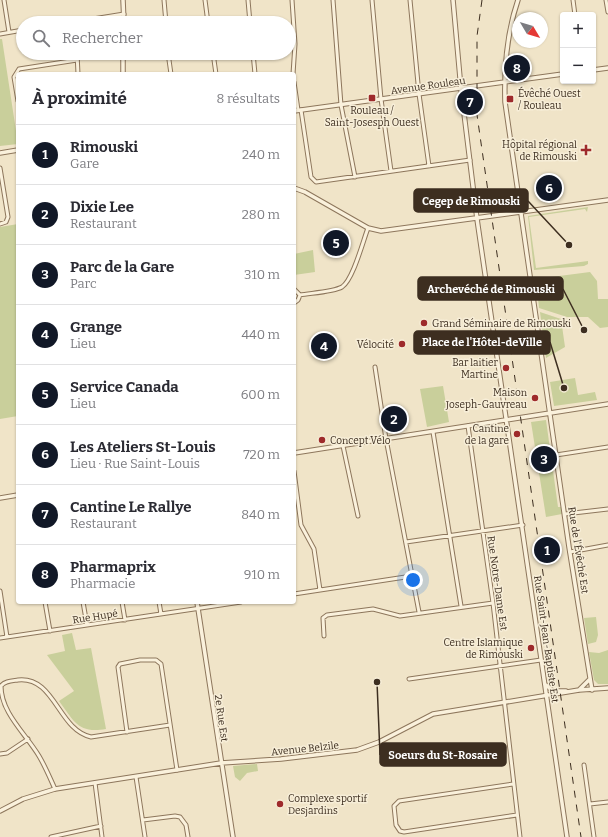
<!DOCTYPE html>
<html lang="fr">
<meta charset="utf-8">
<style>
body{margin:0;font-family:Bitter,serif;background:#f2f2f3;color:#2b2b33}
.controls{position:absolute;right:12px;top:12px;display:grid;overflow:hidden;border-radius:4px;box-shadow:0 1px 3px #0004}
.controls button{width:36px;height:36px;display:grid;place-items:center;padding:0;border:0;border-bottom:1px solid #e1e1e2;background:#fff;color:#2b2b33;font:20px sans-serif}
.compass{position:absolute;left:512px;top:12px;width:36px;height:36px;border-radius:50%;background:#fff;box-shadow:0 1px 3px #0004;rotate:128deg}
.you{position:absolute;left:413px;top:580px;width:14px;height:14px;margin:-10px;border:3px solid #fff;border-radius:50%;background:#1a73e8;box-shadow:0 0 0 6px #1a73e833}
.badge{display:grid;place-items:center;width:26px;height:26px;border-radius:50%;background:#111827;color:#fff;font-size:13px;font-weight:700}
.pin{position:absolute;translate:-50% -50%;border:2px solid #fff;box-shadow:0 1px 4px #0006}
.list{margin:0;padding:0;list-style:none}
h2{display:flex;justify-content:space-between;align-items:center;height:52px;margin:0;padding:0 16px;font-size:17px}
h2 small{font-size:13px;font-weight:400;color:#7c7c81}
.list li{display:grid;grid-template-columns:26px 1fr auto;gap:12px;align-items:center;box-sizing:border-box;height:60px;padding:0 16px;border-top:1px solid #e1e1e2}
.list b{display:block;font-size:15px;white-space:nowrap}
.list p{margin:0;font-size:13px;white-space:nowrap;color:#7c7c81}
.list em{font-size:13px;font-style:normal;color:#7c7c81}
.icon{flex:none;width:22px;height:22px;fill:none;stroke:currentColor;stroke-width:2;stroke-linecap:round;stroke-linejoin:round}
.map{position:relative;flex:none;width:608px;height:837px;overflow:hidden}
.search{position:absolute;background:#fff;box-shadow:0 1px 3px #0004;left:16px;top:16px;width:280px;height:44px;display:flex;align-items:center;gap:10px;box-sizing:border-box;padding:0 14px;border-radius:22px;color:#7c7c81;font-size:15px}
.panel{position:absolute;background:#fff;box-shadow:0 1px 3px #0004;left:16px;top:72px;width:280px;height:532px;border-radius:4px}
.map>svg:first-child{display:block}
.green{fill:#c9cf9b}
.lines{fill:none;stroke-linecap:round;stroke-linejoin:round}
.minor-casing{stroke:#8d765c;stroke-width:5}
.tertiary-casing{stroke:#8d765c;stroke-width:5.5}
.minor{stroke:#faf1dc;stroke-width:3}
.tertiary{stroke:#faf1dc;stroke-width:3.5}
.rail{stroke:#3d2e20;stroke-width:1;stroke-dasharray:7 7;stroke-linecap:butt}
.poi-dot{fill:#9e2a2b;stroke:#f7eed8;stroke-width:1.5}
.labels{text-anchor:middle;stroke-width:3;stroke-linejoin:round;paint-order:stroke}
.street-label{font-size:10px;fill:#3d2e20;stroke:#f7eed8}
.poi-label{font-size:10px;fill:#3d2e20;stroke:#f7eed8;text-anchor:end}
.leader{fill:none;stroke:#3d2e20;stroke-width:1.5}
.callout-dot{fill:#3d2e20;stroke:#f7eed8;stroke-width:1.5}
.callout{fill:#3d2e20;stroke:#3d2e20;stroke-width:1.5}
.callout-label{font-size:11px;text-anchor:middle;font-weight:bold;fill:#fff}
</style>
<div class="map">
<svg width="608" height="837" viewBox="0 0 608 837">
<rect width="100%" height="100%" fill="#f0e4c8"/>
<path class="green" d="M0,39h2l16,105 -18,2z
M588,207l-1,5 -2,-3 -56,8 7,51 52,-7v3l-4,2 -50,4 -6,-54z
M18,224v192l-18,3v-192z
M313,250l2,22 -21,3v-21z
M590,272l7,9 1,18h10v28l-8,1 -12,-11h-21l-28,-9 -3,-29z
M540,312l21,7 4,28 -19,11z
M575,378l3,17 17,-3 2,8 -43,6 -4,-24z
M443,386l6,36 -22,5 -7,-38z
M546,420l12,87h3l1,7 -16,3 -15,-95z
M596,617l2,18 -2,7 -8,2 -4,-26z
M72,633l4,17 15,-2 15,81c-28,5 -32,-8 -47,-28l15,-10 -27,-36 18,-4 -3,-16z
M608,650v34h-10l-4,-4 -5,-28 10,1z
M257,764l1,7 -11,2 -7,8 -5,-4 -2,-11z"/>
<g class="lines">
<defs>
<path id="minor" d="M4,0l5,32
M164,0l2,23
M205,0l3,23
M248,0l2,23
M292,0l3,44 -2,30
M333,0l8,105 14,72
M372,0l9,99 10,72
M410,0l9,94 10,72
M573,0l2,15
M606,0l2,12
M68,23l56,-9
M0,34l23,-4
M77,53l1,21
M168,53l3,21
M213,53l3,21
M253,53l2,21
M294,82l4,28
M18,101l-4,-24 5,-8 58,-9
M301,110l10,67 5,5 154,-22
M0,168l8,49 -2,5 -6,2
M294,289l6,6 -2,5 -4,3
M300,295c11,-2 33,-3 42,-8 11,-7 21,-46 26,-59
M375,367l11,72 33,173
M468,426l25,177 27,234
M433,432l28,174
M343,446l15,70
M556,455l52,-8
M294,471l7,54 13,24 6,41
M565,514l43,-5
M406,542l117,-17
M570,552l38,-7
M0,591l7,46
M294,594l118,-18
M45,602l5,29
M83,602l4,23
M122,602l3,18
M159,602l2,12
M324,636l-1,-18 4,-3 46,-6 27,7 93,-13
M0,638l241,-36
M409,679l132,-19
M1,686c4,-5 10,-5 17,-6 37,-4 40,50 73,57l79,-12
M1,686c0,27 25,48 38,70 6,10 11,22 16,33
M127,732l-9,-65 2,-3 20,-4h16l5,4 16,106
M0,754l7,-1 21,-14
M584,765l10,72
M136,777l9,60
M95,783l7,54
M513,784l-114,17 -5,5 2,19 4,6 4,1 113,-17
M590,804l18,-2
M143,820l32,-4 5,1 6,8 2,12
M51,837l50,-11"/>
<path id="tertiary" d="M123,0l1,23
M453,0l8,89 16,130 90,618
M518,0c-11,32 -14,69 -13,102l64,445 23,143
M593,70l15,-2
M123,74v-21
M294,111l269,-37
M0,153l18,-3
M294,188l11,4 63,36 13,3 227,-31
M294,453l314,-49
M0,498l18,-3
M197,602l36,235
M546,685l7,6h13
M579,690l11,-11
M0,811l23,-12 32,-10 166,-26 60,-4 76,-9 22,-8 54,-28 146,-24 29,-2"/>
</defs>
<use href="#minor" class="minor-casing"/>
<use href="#tertiary" class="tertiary-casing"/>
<use href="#minor" class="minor"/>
<use href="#tertiary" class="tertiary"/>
<path class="rail" d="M482,0l-5,36v79l104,722"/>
</g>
<g class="poi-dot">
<rect x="368" y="94" width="8" height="8" rx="2"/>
<rect x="506" y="95" width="8" height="8" rx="2"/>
<path d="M584 144h4v4h4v4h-4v4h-4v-4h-4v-4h4z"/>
<circle cx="424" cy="323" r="4"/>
<circle cx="402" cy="344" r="4"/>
<circle cx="506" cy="368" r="4"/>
<circle cx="535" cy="398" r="4"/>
<circle cx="517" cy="434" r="4"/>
<circle cx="322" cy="440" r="4"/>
<circle cx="531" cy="648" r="4"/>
<circle cx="280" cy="804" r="4"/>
</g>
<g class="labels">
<g class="street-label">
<text transform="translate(428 85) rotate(-8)" y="4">Avenue Rouleau</text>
<text transform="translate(579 550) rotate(81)" y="4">Rue de l'Évêché Est</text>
<text transform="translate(498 583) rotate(82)" y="4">Rue Notre-Dame Est</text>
<text transform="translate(95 616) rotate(-9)" y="4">Rue Hupé</text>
<text transform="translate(547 639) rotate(82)" y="4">Rue Saint-Jean-Baptiste Est</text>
<text transform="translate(222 718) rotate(82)" y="4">2e Rue Est</text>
<text transform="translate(305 748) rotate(-6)" y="4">Avenue Belzile</text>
</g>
<g class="poi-label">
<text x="518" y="97" text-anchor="start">Évêché Ouest<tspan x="518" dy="12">/ Rouleau</tspan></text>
<text x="372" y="114" text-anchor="middle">Rouleau /<tspan x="372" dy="12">Saint-Josesph Ouest</tspan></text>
<text x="577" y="148">Hôpital régional<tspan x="577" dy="12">de Rimouski</tspan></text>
<text x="432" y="327" text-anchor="start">Grand Séminaire de Rimouski</text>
<text x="394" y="348">Vélocité</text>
<text x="498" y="366">Bar laitier<tspan x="498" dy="12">Martine</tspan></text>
<text x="527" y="396">Maison<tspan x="527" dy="12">Joseph-Gauvreau</tspan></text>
<text x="509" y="432">Cantine<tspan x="509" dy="12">de la gare</tspan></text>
<text x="330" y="444" text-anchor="start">Concept Vélo</text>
<text x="523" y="646">Centre Islamique<tspan x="523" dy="12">de Rimouski</tspan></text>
<text x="288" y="802" text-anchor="start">Complexe sportif<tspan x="288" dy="12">Desjardins</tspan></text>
</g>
</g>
<path class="leader" d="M569 245L528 201M584 330L563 289M564 388L550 342M377 682L380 755"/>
<g class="callout-dot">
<circle cx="569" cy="245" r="4"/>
<circle cx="584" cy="330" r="4"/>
<circle cx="564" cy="388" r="4"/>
<circle cx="377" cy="682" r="4"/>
</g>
<g class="callout">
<rect x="414" y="189" width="114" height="23" rx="4"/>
<rect x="418" y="277" width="145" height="23" rx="4"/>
<rect x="414" y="331" width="136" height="23" rx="4"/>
<rect x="380" y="743" width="126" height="23" rx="4"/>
</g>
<g class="callout-label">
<text x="471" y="205">Cegep de Rimouski</text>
<text x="491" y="293">Archevéché de Rimouski</text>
<text x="482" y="346">Place de l'Hôtel-deVille</text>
<text x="443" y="759">Soeurs du St-Rosaire</text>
</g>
</svg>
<div class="controls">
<button>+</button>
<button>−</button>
</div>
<svg class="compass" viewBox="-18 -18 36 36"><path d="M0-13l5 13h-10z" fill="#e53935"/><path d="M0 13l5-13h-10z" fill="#7c7c81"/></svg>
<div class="you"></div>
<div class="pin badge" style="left:547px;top:550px">1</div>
<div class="pin badge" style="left:394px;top:419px">2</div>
<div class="pin badge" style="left:544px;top:459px">3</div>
<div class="pin badge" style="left:324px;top:346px">4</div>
<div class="pin badge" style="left:336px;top:243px">5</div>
<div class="pin badge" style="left:549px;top:188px">6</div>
<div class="pin badge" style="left:470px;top:102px">7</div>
<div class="pin badge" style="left:517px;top:68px">8</div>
<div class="search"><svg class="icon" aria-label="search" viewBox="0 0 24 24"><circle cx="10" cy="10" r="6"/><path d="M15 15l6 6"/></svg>Rechercher</div>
<section class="panel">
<h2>À proximité<small>8 résultats</small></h2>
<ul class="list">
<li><span class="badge">1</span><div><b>Rimouski</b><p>Gare</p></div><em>240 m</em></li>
<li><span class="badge">2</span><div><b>Dixie Lee</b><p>Restaurant</p></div><em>280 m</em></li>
<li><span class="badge">3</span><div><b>Parc de la Gare</b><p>Parc</p></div><em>310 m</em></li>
<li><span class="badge">4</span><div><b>Grange</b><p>Lieu</p></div><em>440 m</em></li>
<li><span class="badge">5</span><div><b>Service Canada</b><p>Lieu</p></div><em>600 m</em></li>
<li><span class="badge">6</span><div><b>Les Ateliers St-Louis</b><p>Lieu · Rue Saint-Louis</p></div><em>720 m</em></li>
<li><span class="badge">7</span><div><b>Cantine Le Rallye</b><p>Restaurant</p></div><em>840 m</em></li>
<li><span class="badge">8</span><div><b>Pharmaprix</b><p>Pharmacie</p></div><em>910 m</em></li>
</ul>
</section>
</div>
